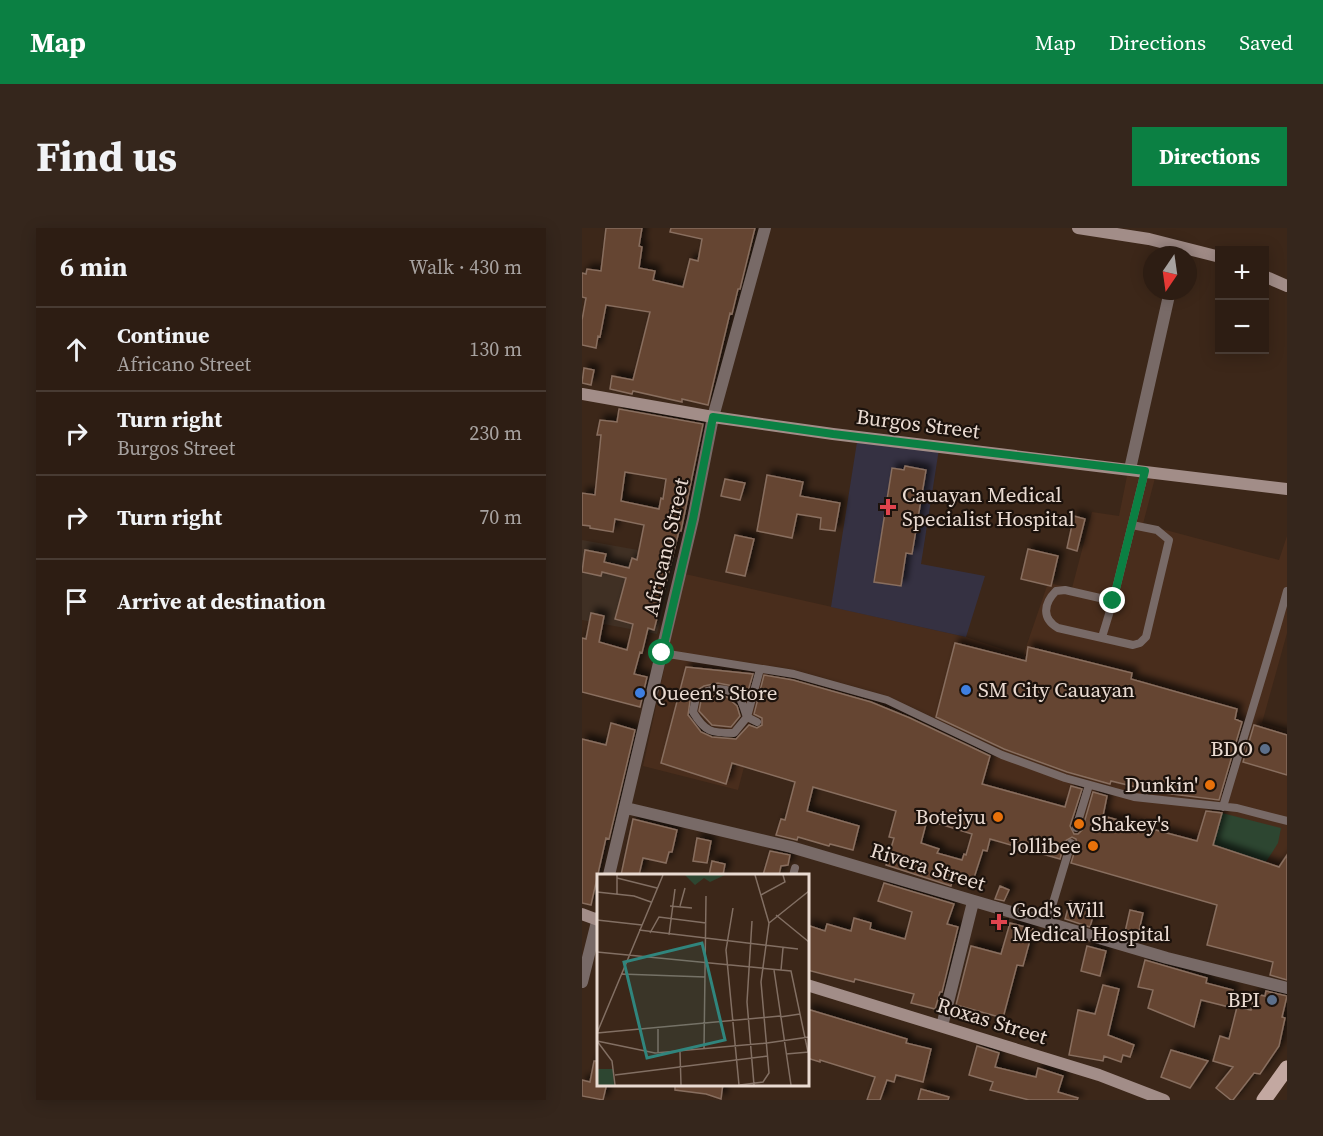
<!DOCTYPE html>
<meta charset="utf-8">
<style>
body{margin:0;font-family:"Source Serif 4",serif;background:#35261c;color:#f1f3f6}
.controls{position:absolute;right:18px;top:18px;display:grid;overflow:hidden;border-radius:0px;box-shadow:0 3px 15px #0003}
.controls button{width:54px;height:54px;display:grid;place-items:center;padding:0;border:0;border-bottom:2px solid #483b33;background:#2d1d13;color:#f1f3f6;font:30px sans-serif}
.compass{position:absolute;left:561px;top:18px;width:54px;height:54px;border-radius:50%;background:#2d1d13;box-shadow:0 3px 15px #0003;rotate:193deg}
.stop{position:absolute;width:18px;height:18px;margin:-14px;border:4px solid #0b8043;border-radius:50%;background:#fff}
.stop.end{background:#0b8043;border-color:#fff;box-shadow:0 2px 6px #0008}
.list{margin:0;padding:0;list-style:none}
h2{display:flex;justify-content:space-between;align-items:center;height:78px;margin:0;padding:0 24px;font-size:26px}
h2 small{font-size:20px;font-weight:400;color:#a7a2a0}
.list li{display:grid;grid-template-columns:39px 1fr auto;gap:18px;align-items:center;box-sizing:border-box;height:84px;padding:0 24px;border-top:2px solid #483b33}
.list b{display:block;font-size:22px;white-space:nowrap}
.list p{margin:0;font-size:20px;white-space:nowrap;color:#a7a2a0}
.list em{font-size:20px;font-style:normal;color:#a7a2a0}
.icon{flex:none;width:33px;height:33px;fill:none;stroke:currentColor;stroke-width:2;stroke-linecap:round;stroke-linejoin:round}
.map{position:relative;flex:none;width:705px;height:872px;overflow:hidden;border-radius:0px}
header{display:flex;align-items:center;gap:36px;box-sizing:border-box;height:84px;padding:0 30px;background:#0b8043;color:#fff}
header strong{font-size:28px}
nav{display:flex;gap:33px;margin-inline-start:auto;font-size:21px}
.intro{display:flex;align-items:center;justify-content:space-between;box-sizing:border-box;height:144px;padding:0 36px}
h1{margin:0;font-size:42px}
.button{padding:15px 27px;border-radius:0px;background:#0b8043;color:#fff;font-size:21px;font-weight:700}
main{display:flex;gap:36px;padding:0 36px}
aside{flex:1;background:#2d1d13;border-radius:0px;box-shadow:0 3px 15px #0003}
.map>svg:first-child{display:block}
.built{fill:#492d1c}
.education{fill:#403024}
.medical{fill:#353142}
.green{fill:#2d4631}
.building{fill:#654530;stroke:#886e5f;stroke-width:1.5;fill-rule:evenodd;filter:url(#shadow)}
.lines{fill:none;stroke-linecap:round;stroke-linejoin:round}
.lane{stroke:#786a67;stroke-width:8}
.street{stroke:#786a67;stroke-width:12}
.secondary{stroke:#a28d88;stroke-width:12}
.primary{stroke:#c3a8a1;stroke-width:15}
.route{stroke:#0b8043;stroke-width:8}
.health-dot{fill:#e0444e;stroke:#1c120c;stroke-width:2}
.shop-dot{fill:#3f7fe0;stroke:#1c120c;stroke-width:2}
.service-dot{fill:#5c6f8a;stroke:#1c120c;stroke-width:2}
.food-dot{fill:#e8710a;stroke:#1c120c;stroke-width:2}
.labels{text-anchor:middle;stroke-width:4.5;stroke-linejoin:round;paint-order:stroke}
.street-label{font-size:21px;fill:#eadbd2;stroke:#1c120c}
.poi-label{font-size:21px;fill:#eadbd2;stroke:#1c120c;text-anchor:start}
.inset-road{fill:none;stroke:#826f63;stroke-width:1.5}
.view{fill:#30857d;fill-opacity:0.15;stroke:#30857d;stroke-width:3}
.inset-edge{fill:none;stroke:#eadbd2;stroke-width:3}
</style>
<header>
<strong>Map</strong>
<nav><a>Map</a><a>Directions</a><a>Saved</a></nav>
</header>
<div class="intro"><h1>Find us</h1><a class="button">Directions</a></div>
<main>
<aside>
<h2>6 min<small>Walk · 430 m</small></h2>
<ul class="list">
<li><svg class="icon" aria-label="ahead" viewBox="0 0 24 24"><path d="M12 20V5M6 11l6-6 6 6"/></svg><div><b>Continue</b><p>Africano Street</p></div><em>130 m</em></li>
<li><svg class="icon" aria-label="right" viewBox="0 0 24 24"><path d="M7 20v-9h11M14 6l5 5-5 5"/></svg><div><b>Turn right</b><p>Burgos Street</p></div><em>230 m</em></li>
<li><svg class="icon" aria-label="right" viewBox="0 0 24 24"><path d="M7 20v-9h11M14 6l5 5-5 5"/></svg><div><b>Turn right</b></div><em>70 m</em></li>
<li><svg class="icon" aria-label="arrive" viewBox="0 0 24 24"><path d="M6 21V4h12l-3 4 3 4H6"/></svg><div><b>Arrive at destination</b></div></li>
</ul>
</aside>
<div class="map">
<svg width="705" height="872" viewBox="0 0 705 872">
<defs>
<filter id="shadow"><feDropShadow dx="5" dy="-5" stdDeviation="3" flood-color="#0009"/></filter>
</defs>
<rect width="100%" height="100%" fill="#3c2719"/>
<path class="built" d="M545,248l28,2 -12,46 136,36 8,-24v97l-25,90 25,7v183l-23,4 -519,-154 -7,27 -95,-24 42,-192 281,63 57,19 25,-73 24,5 20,-76 27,4z"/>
<path class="education" d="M0,312l95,17 -20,77 -75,-14z"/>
<path class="medical" d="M275,214l82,7 -18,115 64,12 -19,61 -135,-30z"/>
<path class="green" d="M640,585l59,15 -3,15 -12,19 -53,-17z"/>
<path class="building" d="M24,0h36l-3,18 3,1 -3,21 16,3 -2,9 30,7 7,-28 8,2 4,-22 -32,-7 1,-4h84l-15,61h-2l-6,25 -2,-1 -22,92 -26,-6v3l-49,-11 -1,3 -22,-5 2,-13 21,4 17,-68 -44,-7 -6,32 -2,-1 -2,12 -14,-3v-25l4,-22 -4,-1v-24l4,1 1,-5 14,2z
M2,140l10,2 -3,15 -9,-2z
M37,181l84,15 -22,107h-2l-25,99 -6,-2 -6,25 -2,-1 -6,22 13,3 -7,30 -58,-15v-54l4,1 5,-26 13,3 -5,26 28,8 6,-26 -18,-5 11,-41 -24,-6 -1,4 -19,-4 3,-22 21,4 -2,8 25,6 3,-10 5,2 7,-35 -29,-6 -2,13 -23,-4v-2l-8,-1v-32l13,2 6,-60h-4l3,-15 17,2zM43,244l41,7 -3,20 -2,-1 -2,11 -38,-8z
M323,238l21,4 -14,84 -6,-1 -5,33 -27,-4 18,-114 12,2z
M185,247l36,7 -3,14 40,7 -5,28 -15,-2 1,-11 -24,-4 -5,24 -35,-7z
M143,251l20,4 -5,17 -19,-4z
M492,288l11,3 -8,32 -10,-3z
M153,307l19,4 -9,37 -19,-4z
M446,321l30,7 -7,30 -30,-7z
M373,415l71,18 2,-14 104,26 -1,6 106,30 -2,10 7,3 -23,78 -63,-8 -45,-11 -1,3 -43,-12 -63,-23 -68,-32z
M104,439l67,7 -7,24 -13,-12 -15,-3 -14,3 -13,8 -3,21 13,17 11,5 24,2 13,-14 8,3 5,-3v-7l-8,-4 10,-39 29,5 78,22 39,16 80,38 -8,28 83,23 6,-21 11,3 -12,37 4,8h4l4,-4 11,-38 14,4 -4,20 94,25 9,-30 16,2 -9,32 66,22 8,-12v125l-17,-5 3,-13 -66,-17 10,-40 -146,-42 6,-19 -1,-5 -4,-2 -7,4 -5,18 -70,-20 -3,12 -4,-1 -11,34 -19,-6 -2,8 -65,-21 8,-27 -5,-1 7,-26 -83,-24 -6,24 52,15 -6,24 -23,-6 -1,2 -31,-9 -1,3 -21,-5 5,-16 4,1 10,-38 -63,-19 -6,21 -65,-21zM345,592l45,14 -6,21 -2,-1 -2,6 -25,-7 2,-4 -18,-6z
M136,467l9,2 10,9 3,10 -9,11 -19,-2 -13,-14 2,-10z
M29,495l24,7 -26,109 -3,-1 -15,67 -9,-2v-164l24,6z
M672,497l33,10v40l-44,-13z
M51,591l44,11 -5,22h-3l-3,11 -23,-5 -4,17h-18z
M115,610l14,3 -4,22 -14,-2z
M188,623l20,4 -2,10 -7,1 -2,9h-16z
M130,633l13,3 -2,11h-14z
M302,655l70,21 -7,20 11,3 -16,65h-2l-5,17 -24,-6 3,-9 -59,-15 -1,3 -47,-12v-45l18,6 2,-7 24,7 3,-13 17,5 -1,6 35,10 7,-27 -34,-11z
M418,658l9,4 -5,11 -9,-2z
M488,673l25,8 -5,18 -25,-8z
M548,682l13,3 -5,22 -13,-3z
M428,695l23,6 -10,37 -6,-1 -14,53 -47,-13 15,-59 30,8z
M505,718l19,5 -6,25 -19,-5z
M563,732l62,18 -1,5 27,7 -4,17 -28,-7 -7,27 -46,-19 5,-18 -15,-3z
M521,757l16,4 -11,46 26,10 -4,12 -7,-2 -2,7 -17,-6 -1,5 -34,-6 9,-45 17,4z
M684,763l21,5 -5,21 3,1 -6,28 -19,28 -6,-1 -21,27h-2l-15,-12 17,-21 -20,-6 7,-25 9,3 8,-32 14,3 4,-16 10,2z
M225,781l100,30 -1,4 25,6 -8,33 -27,-7 -2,7 -7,-2 -7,20h-13l8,-23 -55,-17v2l-13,-4z
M395,818l22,7 -4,14 41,10 2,-9 25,8 -5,16 20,6 -1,2h-48l-39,-10 3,-8 -24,-7z
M589,822l37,11 -18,27 -29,-11z
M12,833h4v22h9l-4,17 -21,-4v-16l8,2z
M93,855h48l-2,16 -15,-5 -31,-4z
M339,861l28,8 -1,3h-30z"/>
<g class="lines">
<path class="lane" d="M531,373l-48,-11 -9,1c-13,13 -14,28 2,37l75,17 7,-2 6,-6 23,-97 -12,-10 -25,-5
M520,409l11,-36 32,-130
M80,425l132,21 93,26 115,55 63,23 69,19 103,11 50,13
M175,494l-10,-5c-2,-5 -4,-13 -7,-18 -12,-15 -32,-11 -44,-2l-3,15c12,20 18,21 41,21l13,-16 13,-48
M641,579c21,-72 44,-143 64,-216
M494,600l13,-43
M211,647l2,-7
M465,695l24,-80"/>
<path class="street" d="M548,241l40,-178
M44,580l165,39 376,111 120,30
M27,647l84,-356 20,-102 52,-189
M0,754l16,-64
M360,798l31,-124"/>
<path class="secondary" d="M496,0l71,11 71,18
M682,48l23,10
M0,166l131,23 120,17 454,55
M0,686l16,6
M225,757l292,90 65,25"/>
<path class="primary" d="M682,872l23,-32"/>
</g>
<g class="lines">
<path class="route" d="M80,425l31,-134 20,-102 120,17 312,37 -32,130"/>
</g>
<g class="health-dot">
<path d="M303 270h6v6h6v6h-6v6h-6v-6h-6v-6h6z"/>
<path d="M414 685h6v6h6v6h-6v6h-6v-6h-6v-6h6z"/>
</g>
<g class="shop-dot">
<circle cx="384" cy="462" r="6"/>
<circle cx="58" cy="465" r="6"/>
</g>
<g class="service-dot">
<circle cx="683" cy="521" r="6"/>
<circle cx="690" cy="772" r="6"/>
</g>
<g class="food-dot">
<circle cx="628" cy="557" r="6"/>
<circle cx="416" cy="589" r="6"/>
<circle cx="497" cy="596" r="6"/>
<circle cx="511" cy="618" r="6"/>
</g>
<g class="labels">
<g class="street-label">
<text transform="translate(336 196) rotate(7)" y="7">Burgos Street</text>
<text transform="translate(84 319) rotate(-77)" y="7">Africano Street</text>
<text transform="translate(346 639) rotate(17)" y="7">Rivera Street</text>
<text transform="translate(410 793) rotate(17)" y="7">Roxas Street</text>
</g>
<g class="poi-label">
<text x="320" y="274">Cauayan Medical<tspan x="320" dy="24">Specialist Hospital</tspan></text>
<text x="396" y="469">SM City Cauayan</text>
<text x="70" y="472">Queen's Store</text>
<text x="671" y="528" text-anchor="end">BDO</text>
<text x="616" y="564" text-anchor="end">Dunkin'</text>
<text x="404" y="596" text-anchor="end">Botejyu</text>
<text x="509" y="603">Shakey's</text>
<text x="499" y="625" text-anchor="end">Jollibee</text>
<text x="430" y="689">God's Will<tspan x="430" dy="24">Medical Hospital</tspan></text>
<text x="678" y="779" text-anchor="end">BPI</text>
</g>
</g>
<g transform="translate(15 646)">
<rect width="212" height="212" fill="#3c2719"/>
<path d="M88,1h40l-15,7 -6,-4 -9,7zM0,195h16l1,16h-17z" fill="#2d4631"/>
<path class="inset-road" d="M20,4l40,10M0,18l37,4 17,6M20,20v-19M164,21l24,-13 -2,-7M73,32l22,2M83,32l5,-18M136,34l-7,42 13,135M179,41l33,27M0,46l45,5M155,47l-5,81 7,83M172,49l40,-32M42,56l159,19M53,59l9,-16 47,6M72,61l6,-46M0,78l194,19 17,81M177,96l17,115M184,96l2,-22M24,100l84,3M183,143l20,-3M61,153v26M0,159l183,-17M0,159l66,-158M0,167l15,20 3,24M0,167l58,12 112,-10M170,169l42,-6M107,175l2,-153M83,178l1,33M189,180l23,-2M18,201l153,-19M143,211l23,-3 6,-9 -8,-91 8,-59 -14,-48"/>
<path class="view" d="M105,69l23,97 -78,18 -23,-96z"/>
<rect width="212" height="212" class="inset-edge"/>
</g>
</svg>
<div class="controls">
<button>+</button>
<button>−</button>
</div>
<svg class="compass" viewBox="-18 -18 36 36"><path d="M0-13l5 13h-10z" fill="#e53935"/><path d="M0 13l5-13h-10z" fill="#a7a2a0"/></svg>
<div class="stop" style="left:80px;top:425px"></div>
<div class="stop end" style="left:531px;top:373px"></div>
</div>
</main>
